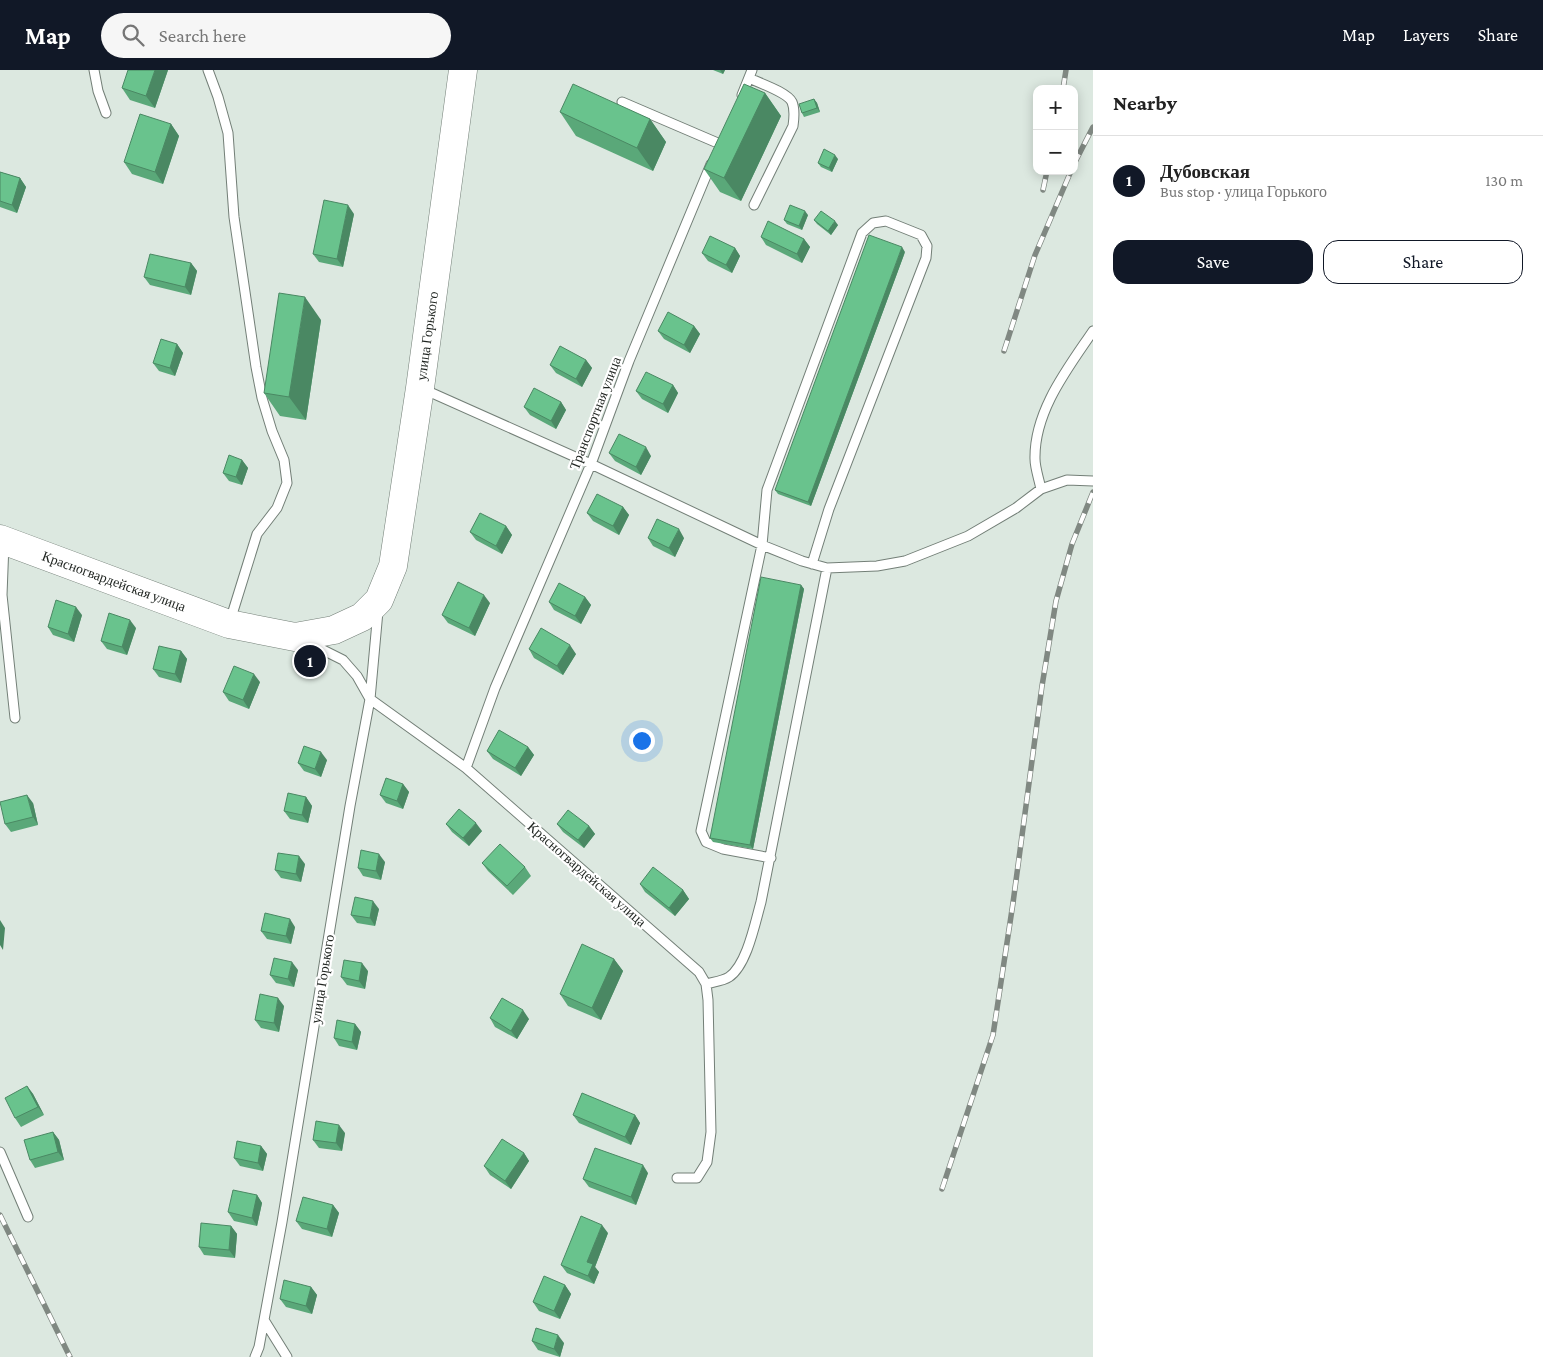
<!DOCTYPE html>
<meta charset="utf-8">
<style>
body{margin:0;font-family:"Crimson Pro",serif;background:#f6f6f6;color:#222}
.controls{position:absolute;right:15px;top:15px;display:grid;overflow:hidden;border-radius:10px;box-shadow:0 2px 12px #0003}
.controls button{width:45px;height:45px;display:grid;place-items:center;padding:0;border:0;border-bottom:1px solid #e0e0e0;background:#fff;color:#222;font:25px sans-serif}
.you{position:absolute;left:641px;top:670px;width:18px;height:18px;margin:-12px;border:4px solid #fff;border-radius:50%;background:#1a73e8;box-shadow:0 0 0 8px #1a73e833}
.badge{display:grid;place-items:center;width:32px;height:32px;border-radius:50%;background:#111827;color:#fff;font-size:16px;font-weight:700}
.pin{position:absolute;translate:-50% -50%;border:2px solid #fff;box-shadow:0 1px 5px #0006}
.list{margin:0;padding:0;list-style:none}
h2{display:flex;justify-content:space-between;align-items:center;height:65px;margin:0;padding:0 20px;font-size:21px}
h2 small{font-size:16px;font-weight:400;color:#767676}
.list li{display:grid;grid-template-columns:32px 1fr auto;gap:15px;align-items:center;box-sizing:border-box;height:90px;padding:0 20px;border-top:1px solid #e0e0e0}
.list b{display:block;font-size:19px;white-space:nowrap}
.list p{margin:0;font-size:16px;white-space:nowrap;color:#767676}
.list em{font-size:16px;font-style:normal;color:#767676}
.actions{display:flex;gap:10px;padding:15px 20px}
.actions a{flex:1;padding:11px 0;border:1px solid #111827;border-radius:15px;text-align:center;font-size:18px;color:#111827}
.actions .main{background:#111827;color:#fff}
.icon{flex:none;width:28px;height:28px;fill:none;stroke:currentColor;stroke-width:2;stroke-linecap:round;stroke-linejoin:round}
.map{position:relative;flex:none;width:1093px;height:1287px;overflow:hidden}
header{display:flex;align-items:center;gap:30px;box-sizing:border-box;height:70px;padding:0 25px;background:#111827;color:#fff}
header strong{font-size:24px}
nav{display:flex;gap:28px;margin-inline-start:auto;font-size:18px}
.search{width:350px;height:45px;background:#f6f6f6;display:flex;align-items:center;gap:12px;box-sizing:border-box;padding:0 18px;border-radius:28px;color:#767676;font-size:19px}
main{display:flex}
aside{flex:1;background:#fff}
.map>svg:first-child{display:block}
.lines{fill:none;stroke-linecap:round;stroke-linejoin:round}
.lane-casing{stroke:#737f77;stroke-width:11}
.primary-casing{stroke:#737f77;stroke-width:29}
.lane{stroke:#fff;stroke-width:9}
.primary{stroke:#fff;stroke-width:28}
.rail-casing{stroke:#808882;stroke-width:5.5}
.rail{stroke:#fff;stroke-width:4;stroke-dasharray:11;stroke-linecap:butt}
.wall{fill:#5aa879}
.shaded-wall{fill:#4a8863}
.building{fill:#69c38d;stroke:#4a8863}
.labels{text-anchor:middle;stroke-width:4.5;stroke-linejoin:round;paint-order:stroke}
.street-label{font-size:14px;fill:#1e231f;stroke:#fff}
</style>
<header>
<strong>Map</strong>
<div class="search"><svg class="icon" aria-label="search" viewBox="0 0 24 24"><circle cx="10" cy="10" r="6"/><path d="M15 15l6 6"/></svg>Search here</div>
<nav><a>Map</a><a>Layers</a><a>Share</a></nav>
</header>
<main>
<div class="map">
<svg width="1093" height="1287" viewBox="0 0 1093 1287">
<rect width="100%" height="100%" fill="#dce8e0"/>
<g class="lines">
<defs>
<path id="lane" d="M94,0l4,21 8,22
M208,0l10,27 10,36 6,84 22,150 6,31 10,33 12,29 3,23 -10,25 -20,26 -27,87
M749,8c10,5 38,14 43,24 3,7 2,17 1,24l-39,79
M742,25l10,-25
M622,32l98,42
M423,319l168,75 171,81 40,16 25,7 50,-2 28,-5 63,-25 48,-28 25,-19 26,-9 26,1
M1041,419c-2,-10 -6,-21 -6,-30 -1,-48 33,-91 58,-128
M4,473l-2,52 13,123
M309,573l34,17 14,16 13,23 96,69 233,204 7,12 2,16 3,132 -4,30 -10,16h-20
M466,698l29,-80 96,-224 38,-103 82,-197
M771,788l-48,-9 -17,-7 -5,-11 61,-286 5,-55 95,-257 11,-10 13,-2 35,14 6,11 -1,12 -97,251 -17,55
M706,914c7,-2 17,-3 23,-7 18,-12 26,-54 32,-75l66,-334
M0,1082l28,65
M264,1250l23,37
M255,1287l4,-10 23,-125 68,-416 20,-107 8,-88"/>
<path id="primary" d="M0,469l229,85 66,13 39,-7 28,-13 17,-17 14,-34 27,-178 43,-318"/>
</defs>
<use href="#lane" class="lane-casing"/>
<use href="#primary" class="primary-casing"/>
<use href="#lane" class="lane"/>
<use href="#primary" class="primary"/>
<defs>
<path id="rail" d="M1063,19l3,-19
M1074,94l19,-37
M1043,120l4,-19
M1004,281l31,-96 36,-84
M942,1119l51,-154 20,-132 29,-217 14,-85 16,-57 21,-52
M0,1145l70,142"/>
</defs>
<use href="#rail" class="rail-casing"/>
<use href="#rail" class="rail"/>
</g>
<path class="wall" d="M168,0l-13,38 -25,-8 -8,-12z
M713,0h12l-2,4z
M765,23l16,23 -40,85 -21,-9 -16,-23z
M814,29l3,4 3,9 -16,5 -2,-4z
M560,42l90,7 16,23 -13,29 -77,-35z
M171,54l8,12 -16,48 -31,-10 -8,-12z
M838,89l-6,13 -11,-5 -3,-4z
M0,102l20,6 6,9 -9,26 -17,-6z
M354,144l-11,53 -24,-5 -6,-8z
M808,145l-6,15 -15,-6 -3,-4z
M814,150l24,5 -7,10 -14,-11z
M761,167l43,2 6,8 -8,16 -36,-18z
M735,178l5,8 -8,17 -24,-12 -6,-8z
M905,182l-94,254 -33,-12 -3,-4z
M191,193l6,8 -6,24 -41,-10 -6,-8z
M321,250l-15,100 -26,-4 -16,-23z
M694,256l6,8 -10,19 -26,-14 -6,-8z
M177,274l6,9 -8,23 -16,-5 -6,-8z
M586,290l6,8 -10,19 -26,-14 -6,-8z
M673,315l5,8 -10,20 -26,-14 -6,-8z
M561,332l5,8 -10,19 -26,-14 -6,-8z
M609,383l42,3 -10,19 -26,-14z
M242,390l6,8 -6,17 -13,-4 -6,-8z
M623,437l6,8 -10,20 -26,-14 -6,-8z
M506,456l6,9 -10,19 -26,-14 -6,-8z
M648,468h36l-9,19 -22,-11z
M801,515l3,4 -51,260 -40,-7 -3,-4z
M585,527l6,8 -10,19 -27,-14 -5,-8z
M490,533l-15,33 -27,-13 -6,-8z
M82,545l-8,27 -21,-7 -5,-8z
M136,558l-9,27 -20,-6 -6,-8z
M529,579l47,5 -13,21 -29,-17z
M181,581l6,8 -6,24 -22,-6 -6,-8z
M260,612l-11,27 -20,-8 -6,-9z
M528,677l6,8 -13,21 -28,-17 -6,-8z
M327,690l-6,17 -17,-6 -6,-8z
M403,714l6,8 -6,17 -17,-6 -6,-8z
M306,727l6,9 -4,17 -18,-4 -6,-8z
M33,733l5,22 -27,7 -6,-8z
M446,754l36,7 -13,15 -17,-14z
M557,754l32,2 6,8 -11,14 -21,-16z
M385,792l-4,18 -18,-4 -5,-8z
M482,793l43,4 6,9 -18,19 -25,-24z
M305,794l-4,18 -20,-4 -6,-8z
M640,814l43,6 6,9 -14,17 -30,-24z
M379,839l-4,17 -18,-3 -6,-8z
M295,857l-4,17 -24,-5 -6,-8z
M614,889l9,12 -22,49 -33,-14 -8,-12z
M298,900l-4,17 -18,-4 -6,-8z
M368,901l-3,18 -18,-4 -6,-8z
M284,936l-5,26 -18,-4 -6,-8z
M490,948l39,1 -12,20 -22,-12z
M355,954l6,8 -4,18 -18,-4 -5,-8z
M27,1016l6,8 11,21 -23,12 -6,-9z
M573,1045h62l5,8 -9,22 -52,-22z
M53,1062l6,8 5,20 -29,8 -5,-8z
M345,1063l-3,18 -23,-3 -6,-8z
M261,1076l6,8 -4,17 -23,-5 -6,-8z
M524,1083l5,8 -18,28 -21,-14 -6,-9z
M648,1103l-12,32 -47,-18 -6,-8z
M257,1125l5,8 -5,23 -23,-5 -6,-9z
M333,1135l6,8 -7,24 -30,-8 -6,-8z
M231,1156l6,8 -2,24 -31,-3 -5,-8z
M608,1163l-13,34 4,5 -5,12 -27,-11 -6,-8z
M565,1215l6,9 -11,25 -21,-8 -6,-9z
M311,1217l6,8 -5,19 -26,-7 -6,-8z
M532,1271l32,2 -4,14 -22,-7z"/>
<path class="shaded-wall" d="M155,0h13l-13,38 -9,-12z
M720,0h5l-2,4z
M765,23l16,23 -40,85 -17,-23z
M814,29l3,4 3,9 -3,-4z
M650,49l16,23 -13,29 -16,-23z
M171,54l8,12 -16,48 -8,-12z
M835,85l3,4 -6,13 -3,-4z
M20,108l6,9 -9,26 -5,-8z
M348,135l6,9 -11,53 -6,-8z
M805,141l3,4 -6,15 -3,-4z
M835,151l3,4 -7,10 -3,-4z
M804,169l6,8 -8,16 -5,-9z
M902,177l3,5 -94,254 -3,-4z
M735,178l5,8 -8,17 -6,-8z
M191,193l6,8 -6,24 -6,-8z
M305,227l16,23 -15,100 -17,-23z
M694,256l6,8 -10,19 -6,-8z
M177,274l6,9 -8,23 -5,-8z
M586,290l6,8 -10,19 -6,-8z
M673,315l5,8 -10,20 -5,-9z
M561,332l5,8 -10,19 -5,-8z
M646,377l5,9 -10,19 -5,-8z
M242,390l6,8 -6,17 -6,-8z
M623,437l6,8 -10,20 -6,-9z
M506,456l6,9 -10,19 -6,-8z
M679,459l5,9 -9,19 -6,-9z
M801,515l3,4 -51,260 -3,-4z
M484,525l6,8 -15,33 -6,-8z
M585,527l6,8 -10,19 -6,-8z
M76,537l6,8 -8,27 -6,-8z
M130,550l6,8 -9,27 -5,-8z
M570,575l6,9 -13,21 -6,-9z
M181,581l6,8 -6,24 -6,-9z
M254,604l6,8 -11,27 -6,-9z
M528,677l6,8 -13,21 -6,-8z
M321,682l6,8 -6,17 -6,-8z
M403,714l6,8 -6,17 -6,-8z
M27,725l6,8 5,22 -5,-8z
M306,727l6,9 -4,17 -6,-8z
M476,753l6,8 -13,15 -6,-8z
M589,756l6,8 -11,14 -6,-8z
M379,784l6,8 -4,18 -5,-9z
M299,786l6,8 -4,18 -5,-8z
M683,820l6,9 -14,17 -6,-8z
M373,831l6,8 -4,17 -5,-8z
M290,849l5,8 -4,17 -5,-8z
M0,850l5,8 -2,22 -3,-5z
M614,889l9,12 -22,49 -9,-12z
M292,892l6,8 -4,17 -6,-8z
M362,893l6,8 -3,18 -6,-8z
M278,928l6,8 -5,26 -5,-9z
M523,940l6,9 -12,20 -6,-8z
M355,954l6,8 -4,18 -5,-8z
M27,1016l6,8 11,21 -6,-8z
M635,1045l5,8 -9,22 -6,-8z
M339,1055l6,8 -3,18 -6,-8z
M53,1062l6,8 5,20 -6,-8z
M261,1076l6,8 -4,17 -5,-8z
M524,1083l5,8 -18,28 -6,-8z
M643,1095l5,8 -12,32 -5,-8z
M257,1125l5,8 -5,23 -5,-8z
M333,1135l6,8 -7,24 -5,-8z
M602,1155l6,8 -13,34 4,5 -5,12 -6,-8 -1,-14z
M231,1156l6,8 -2,24 -6,-8z
M565,1215l6,9 -11,25 -6,-8z
M311,1217l6,8 -5,19 -6,-8z
M558,1265l6,8 -4,14 -6,-8z"/>
<path class="building" d="M128,0h27l-9,26 -24,-8z
M573,14l77,35 -13,29 -77,-36z
M744,14l21,9 -41,85 -20,-9z
M814,29l3,9 -15,5 -3,-9z
M140,44l31,10 -16,48 -31,-10z
M824,79l11,6 -6,13 -11,-5z
M0,102l20,6 -8,27 -12,-4z
M324,130l24,5 -11,54 -24,-5z
M790,135l15,6 -6,15 -15,-6z
M821,141l14,10 -7,10 -14,-11z
M768,151l36,18 -7,15 -36,-17z
M869,165l33,12 -94,255 -33,-12z
M710,166l25,12 -9,17 -24,-12z
M150,184l41,9 -6,24 -41,-10z
M279,223l26,4 -16,100 -25,-4z
M668,242l26,14 -10,19 -26,-14z
M161,269l16,5 -7,24 -17,-5z
M560,276l26,14 -10,19 -26,-14z
M646,302l27,13 -10,19 -27,-13z
M534,318l27,14 -10,19 -27,-14z
M619,364l27,13 -10,20 -27,-14z
M229,385l13,5 -6,17 -13,-4z
M597,424l26,13 -10,19 -26,-13z
M480,443l26,13 -10,20 -26,-14z
M657,449l22,10 -10,19 -21,-10z
M761,507l40,8 -51,260 -40,-7z
M458,512l26,13 -15,33 -27,-13z
M559,513l26,14 -10,19 -26,-14z
M56,530l20,7 -8,27 -20,-7z
M109,543l21,7 -8,27 -21,-6z
M541,558l29,17 -13,21 -28,-17z
M159,576l22,5 -6,23 -22,-5z
M234,596l20,8 -11,26 -20,-8z
M499,660l29,17 -13,21 -28,-17z
M304,676l17,6 -6,17 -17,-6z
M386,708l17,6 -6,17 -17,-6z
M288,723l18,4 -4,18 -18,-4z
M27,725l6,22 -28,7 -5,-22z
M459,739l17,14 -13,15 -17,-14z
M568,740l21,16 -11,14 -21,-16z
M500,774l25,23 -18,19 -25,-23z
M361,780l18,4 -3,17 -18,-3z
M278,783l21,3 -3,18 -21,-4z
M653,797l30,23 -14,18 -29,-24z
M355,827l18,4 -3,17 -19,-3z
M265,843l25,6 -4,17 -25,-5z
M582,874l32,15 -22,49 -32,-14z
M274,888l18,4 -4,17 -18,-4z
M344,890l18,3 -3,18 -18,-4z
M260,924l18,4 -4,25 -19,-3z
M502,928l21,12 -12,21 -21,-13z
M337,950l18,4 -3,18 -18,-4z
M27,1016l11,21 -23,11 -10,-20z
M582,1023l53,22 -10,22 -52,-22z
M316,1051l23,4 -3,18 -23,-3z
M53,1062l5,20 -28,8 -6,-20z
M502,1069l22,14 -19,28 -21,-15z
M237,1071l24,5 -3,17 -24,-5z
M595,1078l48,17 -12,32 -48,-18z
M233,1120l24,5 -5,23 -24,-6z
M303,1127l30,8 -6,24 -31,-8z
M581,1146l21,9 -15,37 6,2 -5,12 -27,-11z
M201,1153l30,3 -2,24 -30,-3z
M544,1206l21,9 -11,26 -21,-9z
M284,1210l27,7 -5,19 -26,-7z
M536,1258l22,7 -4,14 -22,-8z"/>
<g class="labels">
<g class="street-label">
<text transform="translate(427 266) rotate(-82)" y="5">улица Горького</text>
<text transform="translate(595 343) rotate(-69)" y="5">Транспортная улица</text>
<text transform="translate(114 511) rotate(20)" y="5">Красногвардейская улица</text>
<text transform="translate(587 804) rotate(41)" y="5">Красногвардейская улица</text>
<text transform="translate(322 909) rotate(-81)" y="5">улица Горького</text>
</g>
</g>
</svg>
<div class="controls">
<button>+</button>
<button>−</button>
</div>
<div class="you"></div>
<div class="pin badge" style="left:310px;top:591px">1</div>
</div>
<aside>
<h2>Nearby<small></small></h2>
<ul class="list">
<li><span class="badge">1</span><div><b>Дубовская</b><p>Bus stop · улица Горького</p></div><em>130 m</em></li>
</ul>
<div class="actions"><a class="main">Save</a><a>Share</a></div>
</aside>
</main>
